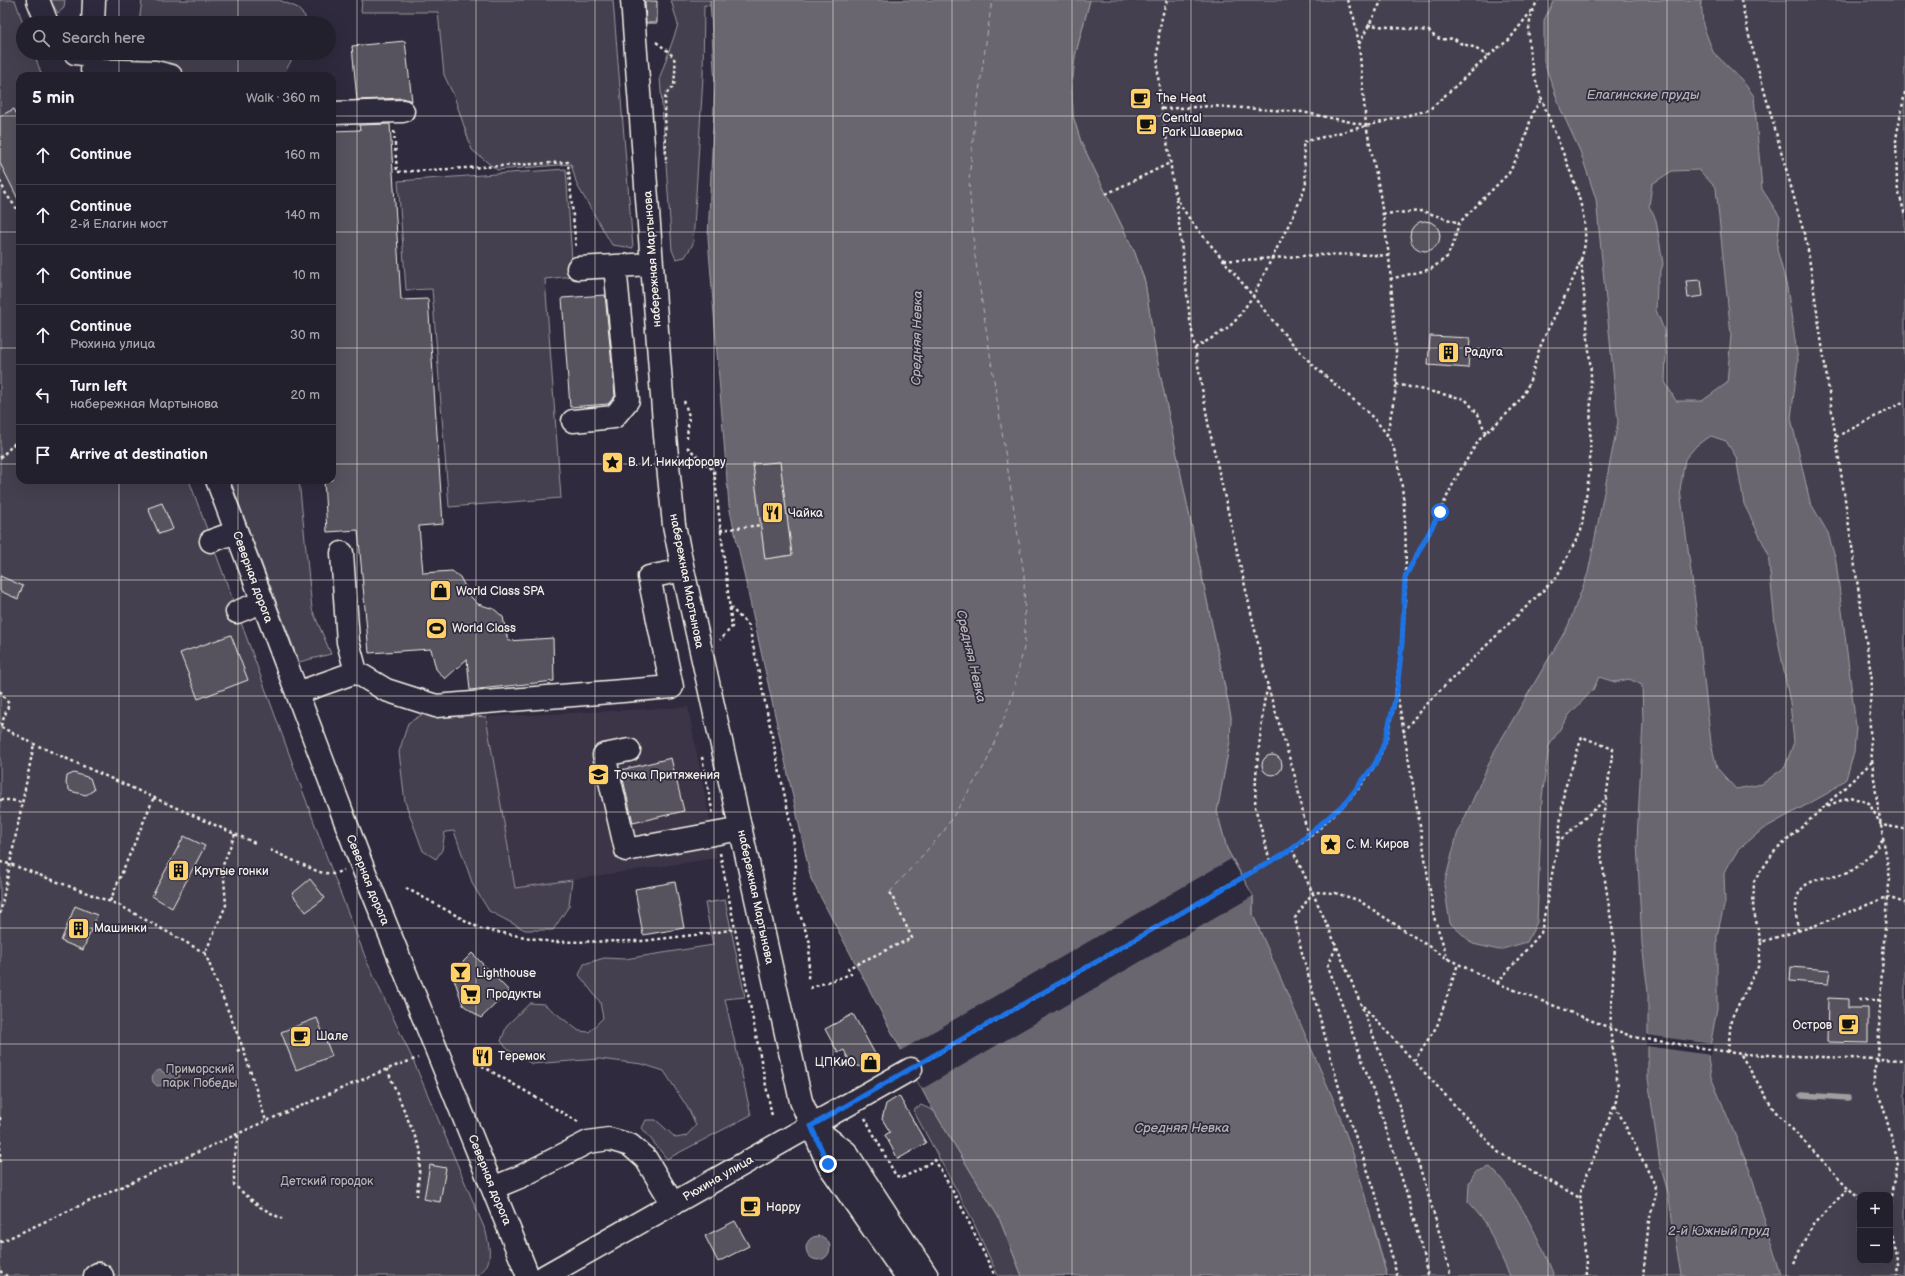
<!DOCTYPE html>
<meta charset="utf-8">
<style>
body{margin:0;font-family:"Balsamiq Sans",sans-serif;background:#2f2d3a;color:#f1f3f6}
.controls{position:absolute;right:12px;bottom:12px;display:grid;overflow:hidden;border-radius:8px;box-shadow:0 4px 16px #0002}
.controls button{width:36px;height:36px;display:grid;place-items:center;padding:0;border:0;border-bottom:1px solid #403e4a;background:#23202e;color:#f1f3f6;font:20px sans-serif}
.stop{position:absolute;width:12px;height:12px;margin:-9px;border:3px solid #1a73e8;border-radius:50%;background:#fff}
.stop.end{background:#1a73e8;border-color:#fff;box-shadow:0 1px 4px #0008}
.list{margin:0;padding:0;list-style:none}
h2{display:flex;justify-content:space-between;align-items:center;height:52px;margin:0;padding:0 16px;font-size:17px}
h2 small{font-size:13px;font-weight:400;color:#a3a3aa}
.list li{display:grid;grid-template-columns:26px 1fr auto;gap:12px;align-items:center;box-sizing:border-box;height:60px;padding:0 16px;border-top:1px solid #403e4a}
.list b{display:block;font-size:15px;white-space:nowrap}
.list p{margin:0;font-size:13px;white-space:nowrap;color:#a3a3aa}
.list em{font-size:13px;font-style:normal;color:#a3a3aa}
.icon{flex:none;width:22px;height:22px;fill:none;stroke:currentColor;stroke-width:2;stroke-linecap:round;stroke-linejoin:round}
.map{position:relative;flex:none;width:1905px;height:1276px;overflow:hidden}
.search{position:absolute;background:#23202e;box-shadow:0 4px 16px #0002;left:16px;top:16px;width:320px;height:44px;display:flex;align-items:center;gap:10px;box-sizing:border-box;padding:0 14px;border-radius:22px;color:#a3a3aa;font-size:15px}
.panel{position:absolute;background:#23202e;box-shadow:0 4px 16px #0002;left:16px;top:72px;width:320px;height:412px;border-radius:12px}
.map>svg:first-child{display:block}
.built{fill:#3b3647}
.green{fill:#454050;stroke:#9c989c;fill-rule:evenodd}
.water{fill:#6a6670;stroke:#a19ea0;fill-rule:evenodd}
.pier{fill:#2f2a3d}
.lines{fill:none;stroke-linecap:round;stroke-linejoin:round}
.stream{stroke:#a19ea0;stroke-width:5.5}
.ferry{stroke:#b6b2b2;stroke-width:1;stroke-dasharray:5 4;stroke-linecap:butt}
.building{fill:#56525f;stroke:#f4f1e8}
.minor-casing{stroke:#f4f1e8;stroke-width:25}
.path{stroke:#f4f1e8;stroke-width:2.5;stroke-dasharray:3 3;stroke-linecap:butt}
.minor{stroke:#2f2a3d;stroke-width:22}
.route{stroke:#1a73e8;stroke-width:5}
.grid{fill:none;stroke:#f4f1e8;stroke-width:1;stroke-opacity:0.55}
.labels{text-anchor:middle;stroke-width:3.5;stroke-linejoin:round;paint-order:stroke}
.poi-label{font-size:12px;fill:#f4f1e8;stroke:#2f2a3d;text-anchor:start}
.street-label{font-size:12px;fill:#f4f1e8;stroke:#2f2a3d}
.park-label{font-size:12px;fill:#b7b3b3;stroke:#2f2a3d}
.water-label{font-size:13px;font-style:italic;fill:#b6b2b2;stroke:#2f2a3d}
</style>
<div class="map">
<svg width="1905" height="1276" viewBox="0 0 1905 1276">
<rect width="100%" height="100%" fill="#2f2a3d"/>
<filter id="ink" filterUnits="userSpaceOnUse"><feTurbulence type="fractalNoise" baseFrequency=".025" numOctaves="2"/><feDisplacementMap in="SourceGraphic" scale="8" xChannelSelector="R" yChannelSelector="G"/><feConvolveMatrix kernelMatrix="1 2 1 2 8 2 1 2 1" color-interpolation-filters="sRGB"/></filter>
<g filter="url(#ink)">
<path class="built" d="M688,707l29,151 -202,30 -29,-171z"/>
<path class="green" d="M0,0h15l8,23v30h11l8,23h-22v404h169l144,394 35,90 45,96 73,172c4,18 8,33 -10,44h-476z
M50,0h15l-1,8 -6,5z
M142,0h137l17,7 9,9v7h-166z
M362,0h251l20,248 -21,-3 -35,-60 -6,-21 -74,6 -25,-20 -18,-54 -10,-21 -6,-63h-77z
M671,0h39l1,6 -7,-1 -1,72 -10,167 -8,13 -9,2 -4,-9 -12,-173 18,-52z
M1090,0h815v1276h-518l-12,-46 -122,-315v-19l-26,-47 -10,-37 13,-71 1,-24 -76,-368 -10,-67 -10,-29 -54,-111 -8,-26 -1,-30 3,-30zM1860,1195h30v66h-30z
M138,53h158l-14,23h-143z
M566,169l7,107 -28,3 16,219 -112,9 -17,-218 -26,1 -8,-109z
M230,480h69l13,129 19,45 -32,8z
M428,711l58,6 29,171 57,-8 -3,26 -16,24h-28l-36,-19 -16,-26 -19,-54 -9,1 -3,18 -6,9 -13,-8 -18,-49 -6,-50 9,-29z
M725,900l20,97 -20,2 26,116 -84,44 -25,-31 4,-8h10l20,18 10,-2 10,-11 -7,-15 -25,-39 -22,-7 -43,-5 -67,5 -24,-14 -7,-9 6,-16 23,-22 14,1 35,27 10,1 14,-14 -3,-16 -21,-27 5,-11 20,-6 21,1 88,-14 -8,-42z
M921,1105l13,6 65,107 23,58h-24l-27,-59 -58,-107z"/>
<path class="water" d="M710,0h380l-15,56 -3,30 1,30 8,26 54,111 10,29 10,67 76,368 -1,24 -13,71 10,37 26,47v19l82,188 19,53 33,120h-365l-23,-58 -70,-115 -118,-224 -82,-373 -21,-268 7,-153zM780,462l12,93 -27,4 -12,-94z
M1554,0h147l2,25 10,27 28,27 13,17 8,93 18,28 -3,32 10,38 11,73 -7,58 19,84 18,31 8,28 20,166 -2,25 -8,27 -18,14 -65,36 -25,21 -14,23 1,29 -8,33v73l-9,50 3,19 39,94 31,105h-100l-13,-84 -8,-27 -12,-87v-86l-6,-48 -5,-103 6,-120 -1,-36 -13,-6 -14,3 -16,-5 -6,13 -24,25 -20,31 -7,52 -5,124 -10,20 -28,8 -26,-6 -23,-21 -6,-38 13,-50 38,-85 73,-124 20,-53 30,-151 -22,-223 -16,-48 -19,-41 -17,-48v-42zM1699,170l17,18 15,147 -4,48 -25,18h-26l-11,-19 1,-27 -2,-25 -8,-20 1,-26 6,-20 -7,-44 -7,-14 3,-22 20,-13zM1711,436l15,5 10,16 8,47 24,49 7,71 15,79 4,39 -9,25 -23,17 -26,5 -19,-21 -6,-25 -14,-127 -17,-126 5,-31 12,-14z
M160,1070l6,4 12,-3 2,5 -3,3 -10,1 -4,5 -6,1 -4,-4c-2,-6 0,-10 7,-12z
M1490,1167c27,25 51,75 64,109h-44l-25,-54 -17,-20 1,-19 6,-11z
M806 1248a12 12 0 1 1 24 0a12 12 0 1 1-24 0Z"/>
<path class="pier" d="M1231,859l22,37 -331,193 -22,-38z
M1646,1035l67,9 -2,11 -65,-9z"/>
<g class="lines">
<path class="stream" d="M1801,1095l47,3"/>
<path class="ferry" d="M890,892l54,-61 42,-68 25,-62 14,-58 -1,-68 -50,-325 -5,-69 6,-61 17,-120"/>
</g>
<path class="building" d="M645,1h12v22h-11z
M405,41l7,60 -9,-3 -46,2 -5,-54z
M14,109l6,12v82l-20,-40v-47z
M390,124l11,176 27,-1 15,225 -24,2 4,47 29,-2 8,6 10,19 8,8 16,5 9,8 5,24 45,-3 1,43 -84,9 -3,-31 -22,20 -9,-10 -5,-20 -62,4 -11,-123 -31,2 -3,-52h8v-349l28,-1 -1,-5z
M1410 236a15 15 0 1 1 30 0a15 15 0 1 1-30 0Z
M1701,280l2,16 -15,2 -2,-17z
M605,295l10,101 -7,8 -38,3 -8,-109z
M1430,336l40,2 -2,30 -40,-3z
M780,462l12,93 -27,4 -12,-95z
M162,503l11,26 -14,5 -11,-26z
M0,576l23,10 -5,13 -18,-8z
M231,635l17,45 -50,19 -18,-46z
M1262 765a10 10 0 1 1 20 0a10 10 0 1 1-20 0Z
M671,758l13,53 -51,12 -12,-53z
M74,773l16,5 4,12 -8,5 -16,-4 -4,-7 1,-8z
M184,836l21,10 -33,62 -20,-12z
M310,879l15,19 -19,14 -14,-18z
M675,882l9,46 -41,7 -8,-46z
M75,906l22,9 -14,35 -22,-9z
M472,953l37,38 -28,27 -18,-13 -11,-32z
M1791,967l39,3 -2,14 -38,-3z
M1828,998l20,1v9h20v35l-41,-1z
M853,1014l26,47 -13,7 -15,-4 -7,-14 -6,3 -13,-24z
M317,1018l15,38 -36,14 -15,-38z
M899,1096l27,47 -28,16 -13,-24 5,-3 -8,-13 4,-15z
M430,1165l16,3 -6,34 -16,-3z
M735,1221l14,25 -31,16 -13,-26z"/>
<g class="lines">
<defs>
<path id="minor" d="M38,0l9,23
M632,0l33,436 9,89 9,45 118,531 27,63 78,112
M93,23l1,-23
M75,53l17,2
M92,70l63,2 16,4
M332,113l71,-2
M578,268l74,-4
M573,421l41,-4 14,-17 -13,-134
M217,480l144,383 167,413
M211,541l25,-9
M342,553l6,89 8,30 30,18 50,16 236,-19 -23,-110 34,-7
M237,612l25,-10
M297,693l59,-21
M629,750l-25,5 22,95 115,-21
M814,1128l32,24 81,124
M493,1188l29,-12 66,-34 21,-3 21,6 16,14 27,45
M95,1276l3,-2 4,2
M545,1276l366,-207"/>
</defs>
<use href="#minor" class="minor-casing"/>
<path class="path" d="M1347,0l7,18 5,26 7,81 13,63 10,68 7,92v41l-9,45
M1741,0l8,36 58,208 65,437c-8,63 8,135 18,198l-3,18 18,6
M1368,25l61,6c7,8 13,10 24,7l7,5 13,4 15,9
M656,42c23,17 20,15 18,44l-8,8 -1,6 1,63
M1359,44l23,-44
M1905,92l-9,47 1,47 8,29
M1162,109l51,-3 89,6 63,13
M394,131l3,41 171,-10 8,86
M0,181l6,13 14,19
M1106,194l64,-31
M1176,199l14,121 19,108 59,259 28,93 12,57
M1383,214l39,-3 37,12
M1224,260c17,1 32,-1 49,-2 38,-3 77,-5 116,-2
M1390,279l41,-10 16,-12 7,-16 5,-18 50,-50 13,-25 11,-36 8,-12
M1195,348l32,-19 10,-10 16,-23 43,-86 10,-26 -3,-42 126,-32 66,-60 14,-10 23,-30
M1396,384l69,15 13,15 8,20
M684,401l5,15 -2,22
M1836,437l69,-36
M687,447l27,24 18,156 -12,13
M0,458l20,-20
M720,530l41,-5
M1405,577c12,-23 25,-45 36,-68 8,-16 15,-33 25,-48 4,-7 9,-15 14,-22 13,-14 29,-25 41,-41 11,-15 13,-36 20,-53 11,-27 42,-77 44,-103 5,-71 -85,-178 -47,-242
M730,607l19,19 44,209 3,29 -3,31 17,48 -2,36
M1268,687l-4,15 -8,73 -1,32 15,54
M0,691l9,13 -9,24
M1397,693l23,132 14,92 14,42
M1,727l33,17 221,99
M1403,732l21,-26 132,-128 25,-47 9,-62 1,-96 -10,-114
M702,757l11,58
M0,800h11l12,3
M1826,805l47,-44
M1292,849c66,137 121,280 159,427
M270,850l49,22 14,2 11,-4
M720,853l52,263
M0,862l10,2 109,41 86,48 21,-48 -3,-40 12,-31
M406,888l75,41 71,13 90,-1 69,-8 25,-4
M110,901l44,-104
M0,914l34,-170
M1798,931c-3,-24 -7,-45 22,-52 9,-3 18,-2 27,-6 15,-7 26,-22 36,-33
M1336,947l-8,19c37,102 76,204 100,310
M205,953l38,95 23,73
M1497,983l44,-50 17,-91 6,-51 18,-54 31,12 -7,50 -48,43
M810,988l41,-14 -3,-6 64,-30 -22,-46
M1859,1000h21
M1363,1006l135,146 82,46
M237,1051l6,-3
M1728,1052l3,-33 28,-54 2,-23
M1741,1055l33,55 86,90
M927,1060c83,-48 166,-96 249,-144 30,-18 60,-35 91,-53 8,-5 17,-8 24,-13 20,-12 37,-30 53,-46 18,-18 34,-40 42,-65 18,-55 33,-257 1,-304 -16,-25 -54,-50 -76,-72 -30,-30 -55,-64 -82,-96 -17,-22 -38,-42 -51,-67 -6,-11 -6,-28 -8,-41 -9,-52 -21,-108 -3,-159
M1414,1061l23,-35 21,-62
M477,1063l103,60
M387,1069l34,82 -4,45
M1615,1105l39,78 2,11 -7,27 -6,55
M0,1117v48
M865,1118l31,58 8,1 31,-17 26,46 34,70
M238,1135l-4,25v25l26,22 22,12
M1890,1207l8,-45 -15,-56 -9,-21v-16l4,-9 2,-60 7,-103 -73,29 -53,16 -8,-34 1,-27 20,-29 50,-45 26,-10 19,6 12,22 24,4
M1890,1228l8,37 -1,11
M0,1242l266,-121 121,-52 31,-11
M1793,1263l19,-36 36,-39
M0,1271l7,5
M1397,1276l-22,-85 -32,-89 -42,-153 -6,-31 18,-26 22,1 23,7 90,59 49,24 136,54 108,17 164,6
M1587,1276l-7,-83 36,-92 2,-15 -8,-57 5,-83 -16,-105 7,-42"/>
<use href="#minor" class="minor"/>
</g>
</g>
<g class="lines" filter="url(#ink)">
<path class="route" d="M828,1164l-17,-38 481,-277 54,-47 29,-38 10,-23 12,-50 5,-47 3,-67 35,-65"/>
</g>
<path class="grid" d="M119,0v23M238,0v23M357,0v1276M476,0v1276M595,0v1276M714,0v1276M833,0v1276M952,0v1276M1072,0v1276M1191,0v1276M1310,0v1276M1429,0v1276M1548,0v1276M1667,0v1276M1786,0v1276M119,53v23M238,53v23M0,116h20M332,116h1573M0,232h20M332,232h1573M0,348h20M332,348h1573M0,464h20M332,464h1573M119,480v796M238,480v796M0,580h1905M0,696h1905M0,812h1905M0,928h1905M0,1044h1905M0,1160h1905"/>
<defs>
<symbol id="cafe-square" viewBox="-11 -11 22 22"><rect x="-9" y="-9" width="18" height="18" rx="4" fill="#ffd166" stroke="#2f2a3d"/><path d="M-5.5-4.5H6V0H3Q3 3.5 0 3.5H-2.5Q-5.5 3.5-5.5 0ZM3-3.2v2h1.7v-2ZM-6 4.5H4V6H-6Z" fill="#111"/></symbol>
<symbol id="building-square" viewBox="-11 -11 22 22"><rect x="-9" y="-9" width="18" height="18" rx="4" fill="#ffd166" stroke="#2f2a3d"/><path d="M-4-6H4V6H1V3H-1V6H-4ZM-2.5-4.3h1.7v1.8h-1.7ZM.8-4.3h1.7v1.8H.8ZM-2.5-1h1.7V.8h-1.7ZM.8-1h1.7V.8H.8Z" fill="#111"/></symbol>
<symbol id="sight-square" viewBox="-11 -11 22 22"><rect x="-9" y="-9" width="18" height="18" rx="4" fill="#ffd166" stroke="#2f2a3d"/><path d="M0-6L1.8-2.2L6-1.7L2.9 1.2L3.7 5.4L0 3.3L-3.7 5.4L-2.9 1.2L-6-1.7L-1.8-2.2Z" fill="#111"/></symbol>
<symbol id="restaurant-square" viewBox="-11 -11 22 22"><rect x="-9" y="-9" width="18" height="18" rx="4" fill="#ffd166" stroke="#2f2a3d"/><path d="M-5-6h1v4h1v-4h1v4h1v-4h1v5L-1.5 .5V6h-2V.5L-5-1ZM5-6V6H3V1.5H1.5Q1.5-4 5-6Z" fill="#111"/></symbol>
<symbol id="shop-square" viewBox="-11 -11 22 22"><rect x="-9" y="-9" width="18" height="18" rx="4" fill="#ffd166" stroke="#2f2a3d"/><path d="M-5-2.5h2.3a2.7 3.5 0 0 1 5.4 0H5L5.5 6h-11ZM-1.5-2.5h3a1.5 2.3 0 0 0-3 0Z" fill="#111"/></symbol>
<symbol id="stadium-square" viewBox="-11 -11 22 22"><rect x="-9" y="-9" width="18" height="18" rx="4" fill="#ffd166" stroke="#2f2a3d"/><path d="M0-5a6.5 5 0 1 0 0 10a6.5 5 0 1 0 0-10ZM-3.5-1.8h7v3.6h-7Z" fill="#111"/></symbol>
<symbol id="school-square" viewBox="-11 -11 22 22"><rect x="-9" y="-9" width="18" height="18" rx="4" fill="#ffd166" stroke="#2f2a3d"/><path d="M0-5L7-2L0 1L-7-2ZM-4 1L0 2.5L4 1V4Q0 6-4 4Z" fill="#111"/></symbol>
<symbol id="bar-square" viewBox="-11 -11 22 22"><rect x="-9" y="-9" width="18" height="18" rx="4" fill="#ffd166" stroke="#2f2a3d"/><path d="M-6-5H6L.8 .8V4.5H3.5V6h-7V4.5H-.8V.8Z" fill="#111"/></symbol>
<symbol id="supermarket-square" viewBox="-11 -11 22 22"><rect x="-9" y="-9" width="18" height="18" rx="4" fill="#ffd166" stroke="#2f2a3d"/><path d="M-6-5.5h2.5l.6 2H6L4.5 2H-2.5L-4.4-4H-6ZM-1.5 3.2a1.3 1.3 0 1 0 .1 0ZM3 3.2a1.3 1.3 0 1 0 .1 0Z" fill="#111"/></symbol>
</defs>
<g fill-rule="evenodd">
<use href="#cafe-square" x="1128" y="86" width="25" height="25"/>
<use href="#cafe-square" x="1134" y="112" width="25" height="25"/>
<use href="#building-square" x="1436" y="340" width="25" height="25"/>
<use href="#sight-square" x="600" y="450" width="25" height="25"/>
<use href="#restaurant-square" x="760" y="500" width="25" height="25"/>
<use href="#shop-square" x="428" y="578" width="25" height="25"/>
<use href="#stadium-square" x="424" y="616" width="25" height="25"/>
<use href="#school-square" x="586" y="762" width="25" height="25"/>
<use href="#sight-square" x="1318" y="832" width="25" height="25"/>
<use href="#building-square" x="166" y="858" width="25" height="25"/>
<use href="#building-square" x="66" y="916" width="25" height="25"/>
<use href="#bar-square" x="448" y="960" width="25" height="25"/>
<use href="#supermarket-square" x="458" y="982" width="25" height="25"/>
<use href="#cafe-square" x="1836" y="1012" width="25" height="25"/>
<use href="#cafe-square" x="288" y="1024" width="25" height="25"/>
<use href="#restaurant-square" x="470" y="1044" width="25" height="25"/>
<use href="#shop-square" x="858" y="1050" width="25" height="25"/>
<use href="#cafe-square" x="738" y="1194" width="25" height="25"/>
</g>
<g class="labels">
<g class="poi-label">
<text x="1156" y="102">The Heat</text>
<text x="1162" y="122">Central<tspan x="1162" dy="14">Park Шаверма</tspan></text>
<text x="1464" y="356">Радуга</text>
<text x="628" y="466">В. И. Никифорову</text>
<text x="788" y="517">Чайка</text>
<text x="456" y="595">World Class SPA</text>
<text x="452" y="632">World Class</text>
<text x="614" y="779">Точка Притяжения</text>
<text x="1346" y="848">С. М. Киров</text>
<text x="194" y="875">Крутые гонки</text>
<text x="94" y="932">Машинки</text>
<text x="476" y="977">Lighthouse</text>
<text x="486" y="998">Продукты</text>
<text x="1832" y="1029" text-anchor="end">Остров</text>
<text x="316" y="1040">Шале</text>
<text x="498" y="1060">Теремок</text>
<text x="856" y="1066" text-anchor="end">ЦПКиО</text>
<text x="766" y="1211">Happy</text>
</g>
<g class="street-label">
<text transform="translate(652 259) rotate(-94)" y="4">набережная Мартынова</text>
<text transform="translate(253 577) rotate(70)" y="4">Северная дорога</text>
<text transform="translate(687 581) rotate(79)" y="4">набережная Мартынова</text>
<text transform="translate(368 880) rotate(68)" y="4">Северная дорога</text>
<text transform="translate(756 897) rotate(78)" y="4">набережная Мартынова</text>
<text transform="translate(718 1178) rotate(-30)" y="4">Рюхина улица</text>
<text transform="translate(490 1180) rotate(68)" y="4">Северная дорога</text>
</g>
<g class="park-label">
<text x="200" y="1073">Приморский<tspan x="200" dy="14">парк Победы</tspan></text>
<text x="327" y="1185">Детский городок</text>
</g>
<g class="water-label">
<text x="1643" y="99">Елагинские пруды</text>
<text transform="translate(916 338) rotate(-89)" y="5">Средняя Невка</text>
<text transform="translate(972 656) rotate(77)" y="5">Средняя Невка</text>
<text x="1182" y="1132">Средняя Невка</text>
<text x="1719" y="1235">2-й Южный пруд</text>
</g>
</g>
</svg>
<div class="controls">
<button>+</button>
<button>−</button>
</div>
<div class="stop" style="left:1440px;top:512px"></div>
<div class="stop end" style="left:828px;top:1164px"></div>
<div class="search"><svg class="icon" aria-label="search" viewBox="0 0 24 24"><circle cx="10" cy="10" r="6"/><path d="M15 15l6 6"/></svg>Search here</div>
<section class="panel">
<h2>5 min<small>Walk · 360 m</small></h2>
<ul class="list">
<li><svg class="icon" aria-label="ahead" viewBox="0 0 24 24"><path d="M12 20V5M6 11l6-6 6 6"/></svg><div><b>Continue</b></div><em>160 m</em></li>
<li><svg class="icon" aria-label="ahead" viewBox="0 0 24 24"><path d="M12 20V5M6 11l6-6 6 6"/></svg><div><b>Continue</b><p>2-й Елагин мост</p></div><em>140 m</em></li>
<li><svg class="icon" aria-label="ahead" viewBox="0 0 24 24"><path d="M12 20V5M6 11l6-6 6 6"/></svg><div><b>Continue</b></div><em>10 m</em></li>
<li><svg class="icon" aria-label="ahead" viewBox="0 0 24 24"><path d="M12 20V5M6 11l6-6 6 6"/></svg><div><b>Continue</b><p>Рюхина улица</p></div><em>30 m</em></li>
<li><svg class="icon" aria-label="left" viewBox="0 0 24 24"><path d="M17 20v-9H6M10 6l-5 5 5 5"/></svg><div><b>Turn left</b><p>набережная Мартынова</p></div><em>20 m</em></li>
<li><svg class="icon" aria-label="arrive" viewBox="0 0 24 24"><path d="M6 21V4h12l-3 4 3 4H6"/></svg><div><b>Arrive at destination</b></div></li>
</ul>
</section>
</div>
